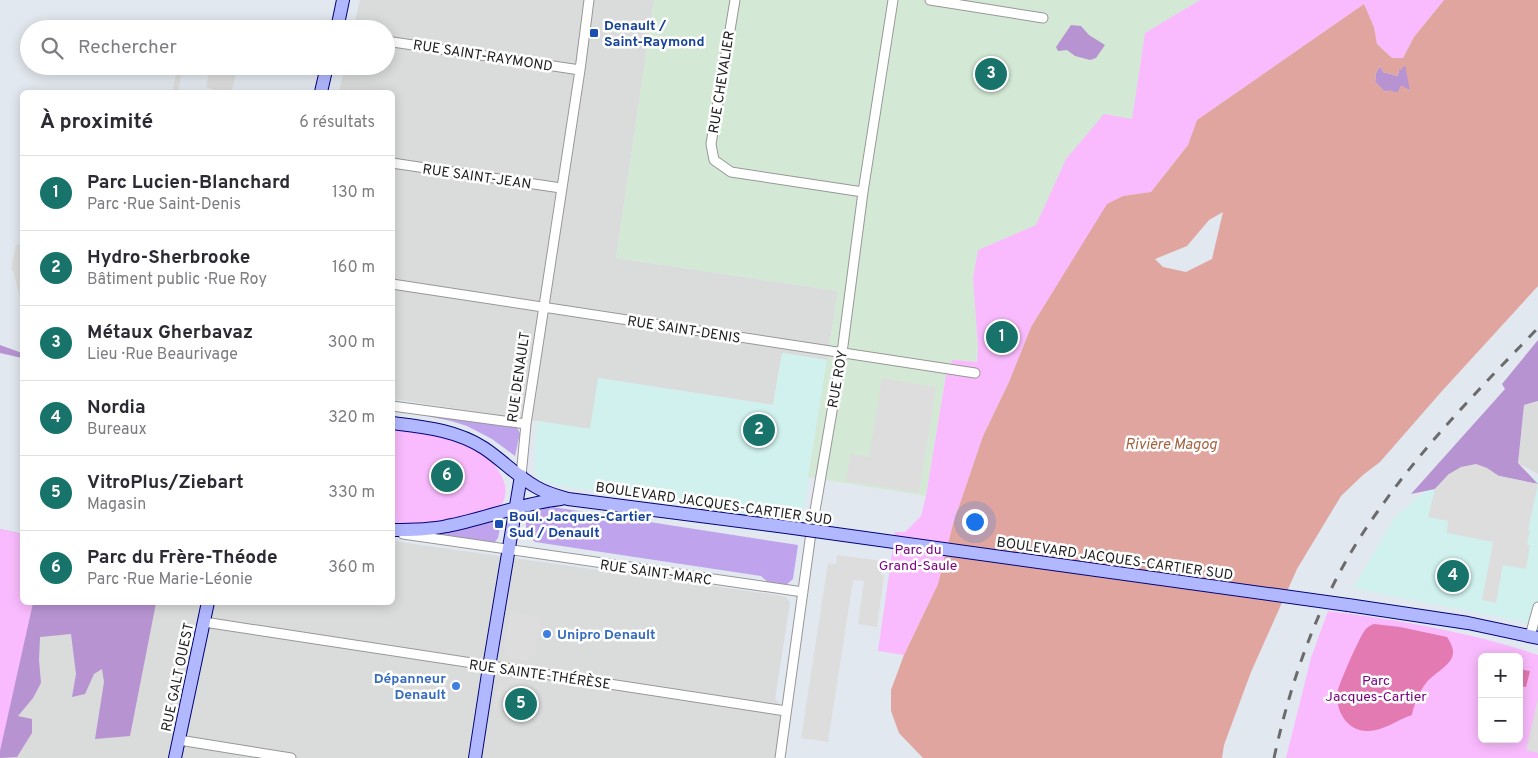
<!DOCTYPE html>
<html lang="fr">
<meta charset="utf-8">
<style>
body{margin:0;font-family:Overpass,sans-serif;background:#f2f2f3;color:#2b2b33}
.controls{position:absolute;right:15px;bottom:15px;display:grid;overflow:hidden;border-radius:8px;box-shadow:0 2px 12px #0003}
.controls button{width:45px;height:45px;display:grid;place-items:center;padding:0;border:0;border-bottom:1px solid #e1e1e2;background:#fff;color:#2b2b33;font:25px sans-serif}
.you{position:absolute;left:974px;top:521px;width:18px;height:18px;margin:-12px;border:4px solid #fff;border-radius:50%;background:#1a73e8;box-shadow:0 0 0 8px #1a73e833}
.badge{display:grid;place-items:center;width:32px;height:32px;border-radius:50%;background:#18736b;color:#fff;font-size:16px;font-weight:700}
.pin{position:absolute;translate:-50% -50%;border:2px solid #fff;box-shadow:0 1px 5px #0006}
.list{margin:0;padding:0;list-style:none}
h2{display:flex;justify-content:space-between;align-items:center;height:65px;margin:0;padding:0 20px;font-size:21px}
h2 small{font-size:16px;font-weight:400;color:#7c7c81}
.list li{display:grid;grid-template-columns:32px 1fr auto;gap:15px;align-items:center;box-sizing:border-box;height:75px;padding:0 20px;border-top:1px solid #e1e1e2}
.list b{display:block;font-size:19px;white-space:nowrap}
.list p{margin:0;font-size:16px;white-space:nowrap;color:#7c7c81}
.list em{font-size:16px;font-style:normal;color:#7c7c81}
.icon{flex:none;width:28px;height:28px;fill:none;stroke:currentColor;stroke-width:2;stroke-linecap:round;stroke-linejoin:round}
.map{position:relative;flex:none;width:1538px;height:758px;overflow:hidden}
.search{position:absolute;background:#fff;box-shadow:0 2px 12px #0003;left:20px;top:20px;width:375px;height:55px;display:flex;align-items:center;gap:12px;box-sizing:border-box;padding:0 18px;border-radius:28px;color:#7c7c81;font-size:19px}
.panel{position:absolute;background:#fff;box-shadow:0 2px 12px #0003;left:20px;top:90px;width:375px;height:515px;border-radius:8px}
.map>svg:first-child{display:block}
.residential{fill:#dadbdb}
.commercial{fill:#d0f1ee}
.industrial{fill:#d4e9d5}
.grass{fill:#bfa4ed}
.forest{fill:#b794d1}
.park{fill:#f9bbfd;fill-rule:evenodd}
.pitch{fill:#e47ab2}
.parking{fill:#ddd}
.water{fill:#e0a59f;fill-rule:evenodd}
.lines{fill:none;stroke-linecap:round;stroke-linejoin:round}
.minor-casing{stroke:#979797;stroke-width:11}
.secondary-casing{stroke:#000378;stroke-width:14}
.minor{stroke:#fff;stroke-width:9}
.secondary{stroke:#b2b8fe;stroke-width:12}
.rail{stroke:#6b6b6b;stroke-width:3;stroke-dasharray:10 10;stroke-linecap:butt}
.secondary-bridge-casing{stroke:#000378;stroke-width:14;stroke-linecap:butt}
.secondary-bridge{stroke:#b2b8fe;stroke-width:12}
.transit-dot{fill:#1a4fb4;stroke:#fff;stroke-width:2}
.shop-dot{fill:#3f7fe0;stroke:#fff;stroke-width:2}
.labels{text-anchor:middle;stroke-width:5;stroke-linejoin:round;paint-order:stroke}
.transit-label{font-size:14px;font-weight:bold;fill:#164399;stroke:#fff;text-anchor:start}
.street-label{font-size:14px;fill:#1d1d1d;stroke:#fff}
.park-label{font-size:14px;fill:#7c0482;stroke:#fff}
.shop-label{font-size:14px;font-weight:bold;fill:#366cbe;stroke:#fff;text-anchor:start}
.water-label{font-size:15px;font-style:italic;fill:#a3633e;stroke:#fff}
</style>
<div class="map">
<svg width="1538" height="758" viewBox="0 0 1538 758">
<rect width="100%" height="100%" fill="#e2e8ef"/>
<path class="residential" d="M360,0h294l-38,258 222,33 -11,69 -45,-7 -9,52 -174,-27 -9,51 -197,-30 -1,-307h-53l6,-26h41v-37h-33z
M1538,402v72l-20,-11 6,-58z
M393,541l384,54 9,2 4,6 -15,96 11,12 -6,47h-780l33,-155 118,23 5,-23 236,-1z"/>
<path class="commercial" d="M782,353l45,7 -25,163 -252,-39v-1l-13,-5 -2,-4v-30l3,-23 52,8 8,-51 175,27z
M1476,462l62,17v146l-185,-37 42,-71 63,-54z"/>
<path class="industrial" d="M654,0h546l-55,33 -13,87 -66,39 -30,66 -58,25 -5,28 5,70 -3,25 -28,-4 -21,127 -118,-19 30,-186 -222,-33z"/>
<path class="grass" d="M417,413l100,15 3,5 -5,23 -23,-17 -25,-13 -16,-5 -34,-7z
M553,507l245,38 -5,34 -7,6 -17,-2 -8,-7 -226,-34c-9,-7 -14,-21 -2,-29 5,-4 14,-4 20,-6z
M502,518l-4,20 -3,4 -5,1 -55,-8 -4,-2z"/>
<path class="forest" d="M1071,25l10,1 8,9 16,10 -9,13 -6,2 -15,-4 -8,-6 -9,1 -2,-4z
M1406,65l5,26 -10,-5 -3,7 -14,-2 -9,-9 1,-9 4,-7 3,6 15,4 1,-7z
M1538,340v61l-14,4 -6,58 20,21 -39,-8 -50,-2 -14,15 -24,5 94,-105 -3,-5z
M0,345l22,8v5l-22,-5z
M0,529l22,5v68l134,1 -26,133 -35,3 9,-57 -2,-13 -8,5 -9,20 -13,3 4,-23 -5,-40 -31,3 -1,23 2,23 -8,15 -15,18 14,3v14l-15,24 -17,1z"/>
<path class="park" d="M1200,0h244l-30,37 -11,21h-11l-15,-14 -3,-17 -10,-23 -167,116 -9,25 -37,47 -28,4 -39,46 -53,85 -22,55 -26,54 -30,88 -15,60 -34,71 -26,-4 17,-119h10l16,-16 5,-20 21,-127h3l2,-9 25,2 1,-14 -5,-70 5,-28 58,-25 30,-66 38,-45 28,5 13,-86z
M393,429c37,5 91,9 109,48 5,10 5,21 -2,30l-52,16 -38,2 -17,-2z
M0,529l22,5v68l11,1 -33,148z
M1328,611c71,9 142,21 210,44v103h-252l25,-100zM1482,657h37v82h-37z"/>
<path class="pitch" d="M1374,624l26,3 47,10c17,25 -6,29 -21,46 -7,9 -12,21 -14,32 -15,5 -29,16 -44,16 -19,1 -32,-18 -31,-37 0,-6 23,-58 28,-64 2,-3 6,-5 9,-6z
M1519,669l11,2 -4,16 -7,-1z"/>
<path class="parking" d="M178,66h5l-5,26h-6z
M198,66h39l-5,26h-19v-3l-7,-2 3,-15 -12,-3z
M22,241v63l-9,-33 -2,-2 5,-24 5,-1z
M882,378l54,9 -17,106 -73,-12 5,-27 18,3z
M1476,464l11,4 12,8 39,8 -10,46h2l-3,15h3l-4,24 -23,-4 -7,38 -14,-3 11,-58 -46,-9 1,-12 -20,-4 7,-28 14,-15 12,-7z
M837,555l46,6 -2,14h3l-7,52 -19,-3 6,-43 -11,-1 -25,162 -27,-4 27,-175 8,1z
M510,612l31,5 -6,40 -6,-1 -1,5 -19,-3 -5,-9z
M507,679l18,1 -2,13 -9,-1 -4,19 -17,-2 3,-22 3,-5z
M1538,698v55l-12,-3z"/>
<path class="water" d="M1444,0h94v286l-96,105 -62,71 -17,13 -22,21 -44,73 -46,103 -27,73 -2,13h-299l-24,-25 -8,-22v-21l13,-35 34,-71 15,-60 30,-88 26,-54 22,-55 76,-123 16,-8 28,-4 37,-47 9,-25 167,-116 10,23 3,17 15,14h11l11,-21zM1405,65l5,26 -7,-5h-2l-4,7 -7,-3 -4,2 -11,-10 1,-9 4,-7 3,6 15,4 1,-7 2,1zM1223,212l-11,47 -26,13 -23,-5 -8,-8 32,-13 22,-26z"/>
<g class="lines">
<defs>
<path id="minor" d="M735,0l-24,144 3,16 17,12 132,20
M930,0l113,18
M386,41l194,29
M392,163l169,25
M392,284l583,89
M392,406l134,18
M521,476l5,-52 54,-354 9,-70
M403,534l400,58
M204,622l582,89
M1530,636l8,-29
M179,740l112,18
M780,758l30,-218 32,-187 21,-161 30,-192"/>
<path id="secondary" d="M337,29l6,-29
M321,92l6,-26
M392,423c32,4 64,7 92,25 18,12 33,28 52,39 10,6 21,9 32,12l218,28
M392,530c19,0 37,0 55,-4 38,-7 75,-23 114,-27
M1348,605l120,18 70,15
M175,758l33,-156
M475,758l14,-91 32,-191"/>
</defs>
<use href="#minor" class="minor-casing"/>
<use href="#secondary" class="secondary-casing"/>
<use href="#minor" class="minor"/>
<use href="#secondary" class="secondary"/>
<path class="rail" d="M1274,758c19,-88 51,-174 104,-247 46,-66 104,-125 160,-183"/>
<defs>
<path id="secondary-bridge" d="M786,527l562,78"/>
</defs>
<use href="#secondary-bridge" class="secondary-bridge-casing"/>
<use href="#secondary-bridge" class="secondary-bridge"/>
</g>
<g class="transit-dot">
<rect x="589" y="28" width="10" height="10" rx="2.5"/>
<rect x="494" y="519" width="10" height="10" rx="2.5"/>
</g>
<g class="shop-dot">
<circle cx="547" cy="634" r="5"/>
<circle cx="456" cy="686" r="5"/>
</g>
<g class="labels">
<g class="transit-label">
<text x="604" y="30">Denault /<tspan x="604" dy="16">Saint-Raymond</tspan></text>
<text x="509" y="521">Boul. Jacques-Cartier<tspan x="509" dy="16">Sud / Denault</tspan></text>
</g>
<g class="street-label">
<text transform="translate(483 55) rotate(9)" y="5">RUE SAINT-RAYMOND</text>
<text transform="translate(721 82) rotate(-81)" y="5">RUE CHEVALIER</text>
<text transform="translate(477 176) rotate(8)" y="5">RUE SAINT-JEAN</text>
<text transform="translate(684 329) rotate(9)" y="5">RUE SAINT-DENIS</text>
<text transform="translate(518 377) rotate(-82)" y="5">RUE DENAULT</text>
<text transform="translate(837 379) rotate(-80)" y="5">RUE ROY</text>
<text transform="translate(714 503) rotate(8)" y="5">BOULEVARD JACQUES-CARTIER SUD</text>
<text transform="translate(1115 558) rotate(8)" y="5">BOULEVARD JACQUES-CARTIER SUD</text>
<text transform="translate(656 572) rotate(8)" y="5">RUE SAINT-MARC</text>
<text transform="translate(540 674) rotate(8)" y="5">RUE SAINTE-THÉRÈSE</text>
<text transform="translate(177 677) rotate(-78)" y="5">RUE GALT OUEST</text>
</g>
<g class="park-label">
<text x="918" y="554">Parc du<tspan x="918" dy="16">Grand-Saule</tspan></text>
<text x="1376" y="685">Parc<tspan x="1376" dy="16">Jacques-Cartier</tspan></text>
</g>
<g class="shop-label">
<text x="557" y="639">Unipro Denault</text>
<text x="446" y="683" text-anchor="end">Dépanneur<tspan x="446" dy="16">Denault</tspan></text>
</g>
<g class="water-label">
<text x="1171" y="449">Rivière Magog</text>
</g>
</g>
</svg>
<div class="controls">
<button>+</button>
<button>−</button>
</div>
<div class="you"></div>
<div class="pin badge" style="left:1002px;top:337px">1</div>
<div class="pin badge" style="left:759px;top:430px">2</div>
<div class="pin badge" style="left:991px;top:74px">3</div>
<div class="pin badge" style="left:1453px;top:576px">4</div>
<div class="pin badge" style="left:521px;top:704px">5</div>
<div class="pin badge" style="left:447px;top:476px">6</div>
<div class="search"><svg class="icon" aria-label="search" viewBox="0 0 24 24"><circle cx="10" cy="10" r="6"/><path d="M15 15l6 6"/></svg>Rechercher</div>
<section class="panel">
<h2>À proximité<small>6 résultats</small></h2>
<ul class="list">
<li><span class="badge">1</span><div><b>Parc Lucien-Blanchard</b><p>Parc · Rue Saint-Denis</p></div><em>130 m</em></li>
<li><span class="badge">2</span><div><b>Hydro-Sherbrooke</b><p>Bâtiment public · Rue Roy</p></div><em>160 m</em></li>
<li><span class="badge">3</span><div><b>Métaux Gherbavaz</b><p>Lieu · Rue Beaurivage</p></div><em>300 m</em></li>
<li><span class="badge">4</span><div><b>Nordia</b><p>Bureaux</p></div><em>320 m</em></li>
<li><span class="badge">5</span><div><b>VitroPlus/Ziebart</b><p>Magasin</p></div><em>330 m</em></li>
<li><span class="badge">6</span><div><b>Parc du Frère-Théode</b><p>Parc · Rue Marie-Léonie</p></div><em>360 m</em></li>
</ul>
</section>
</div>
